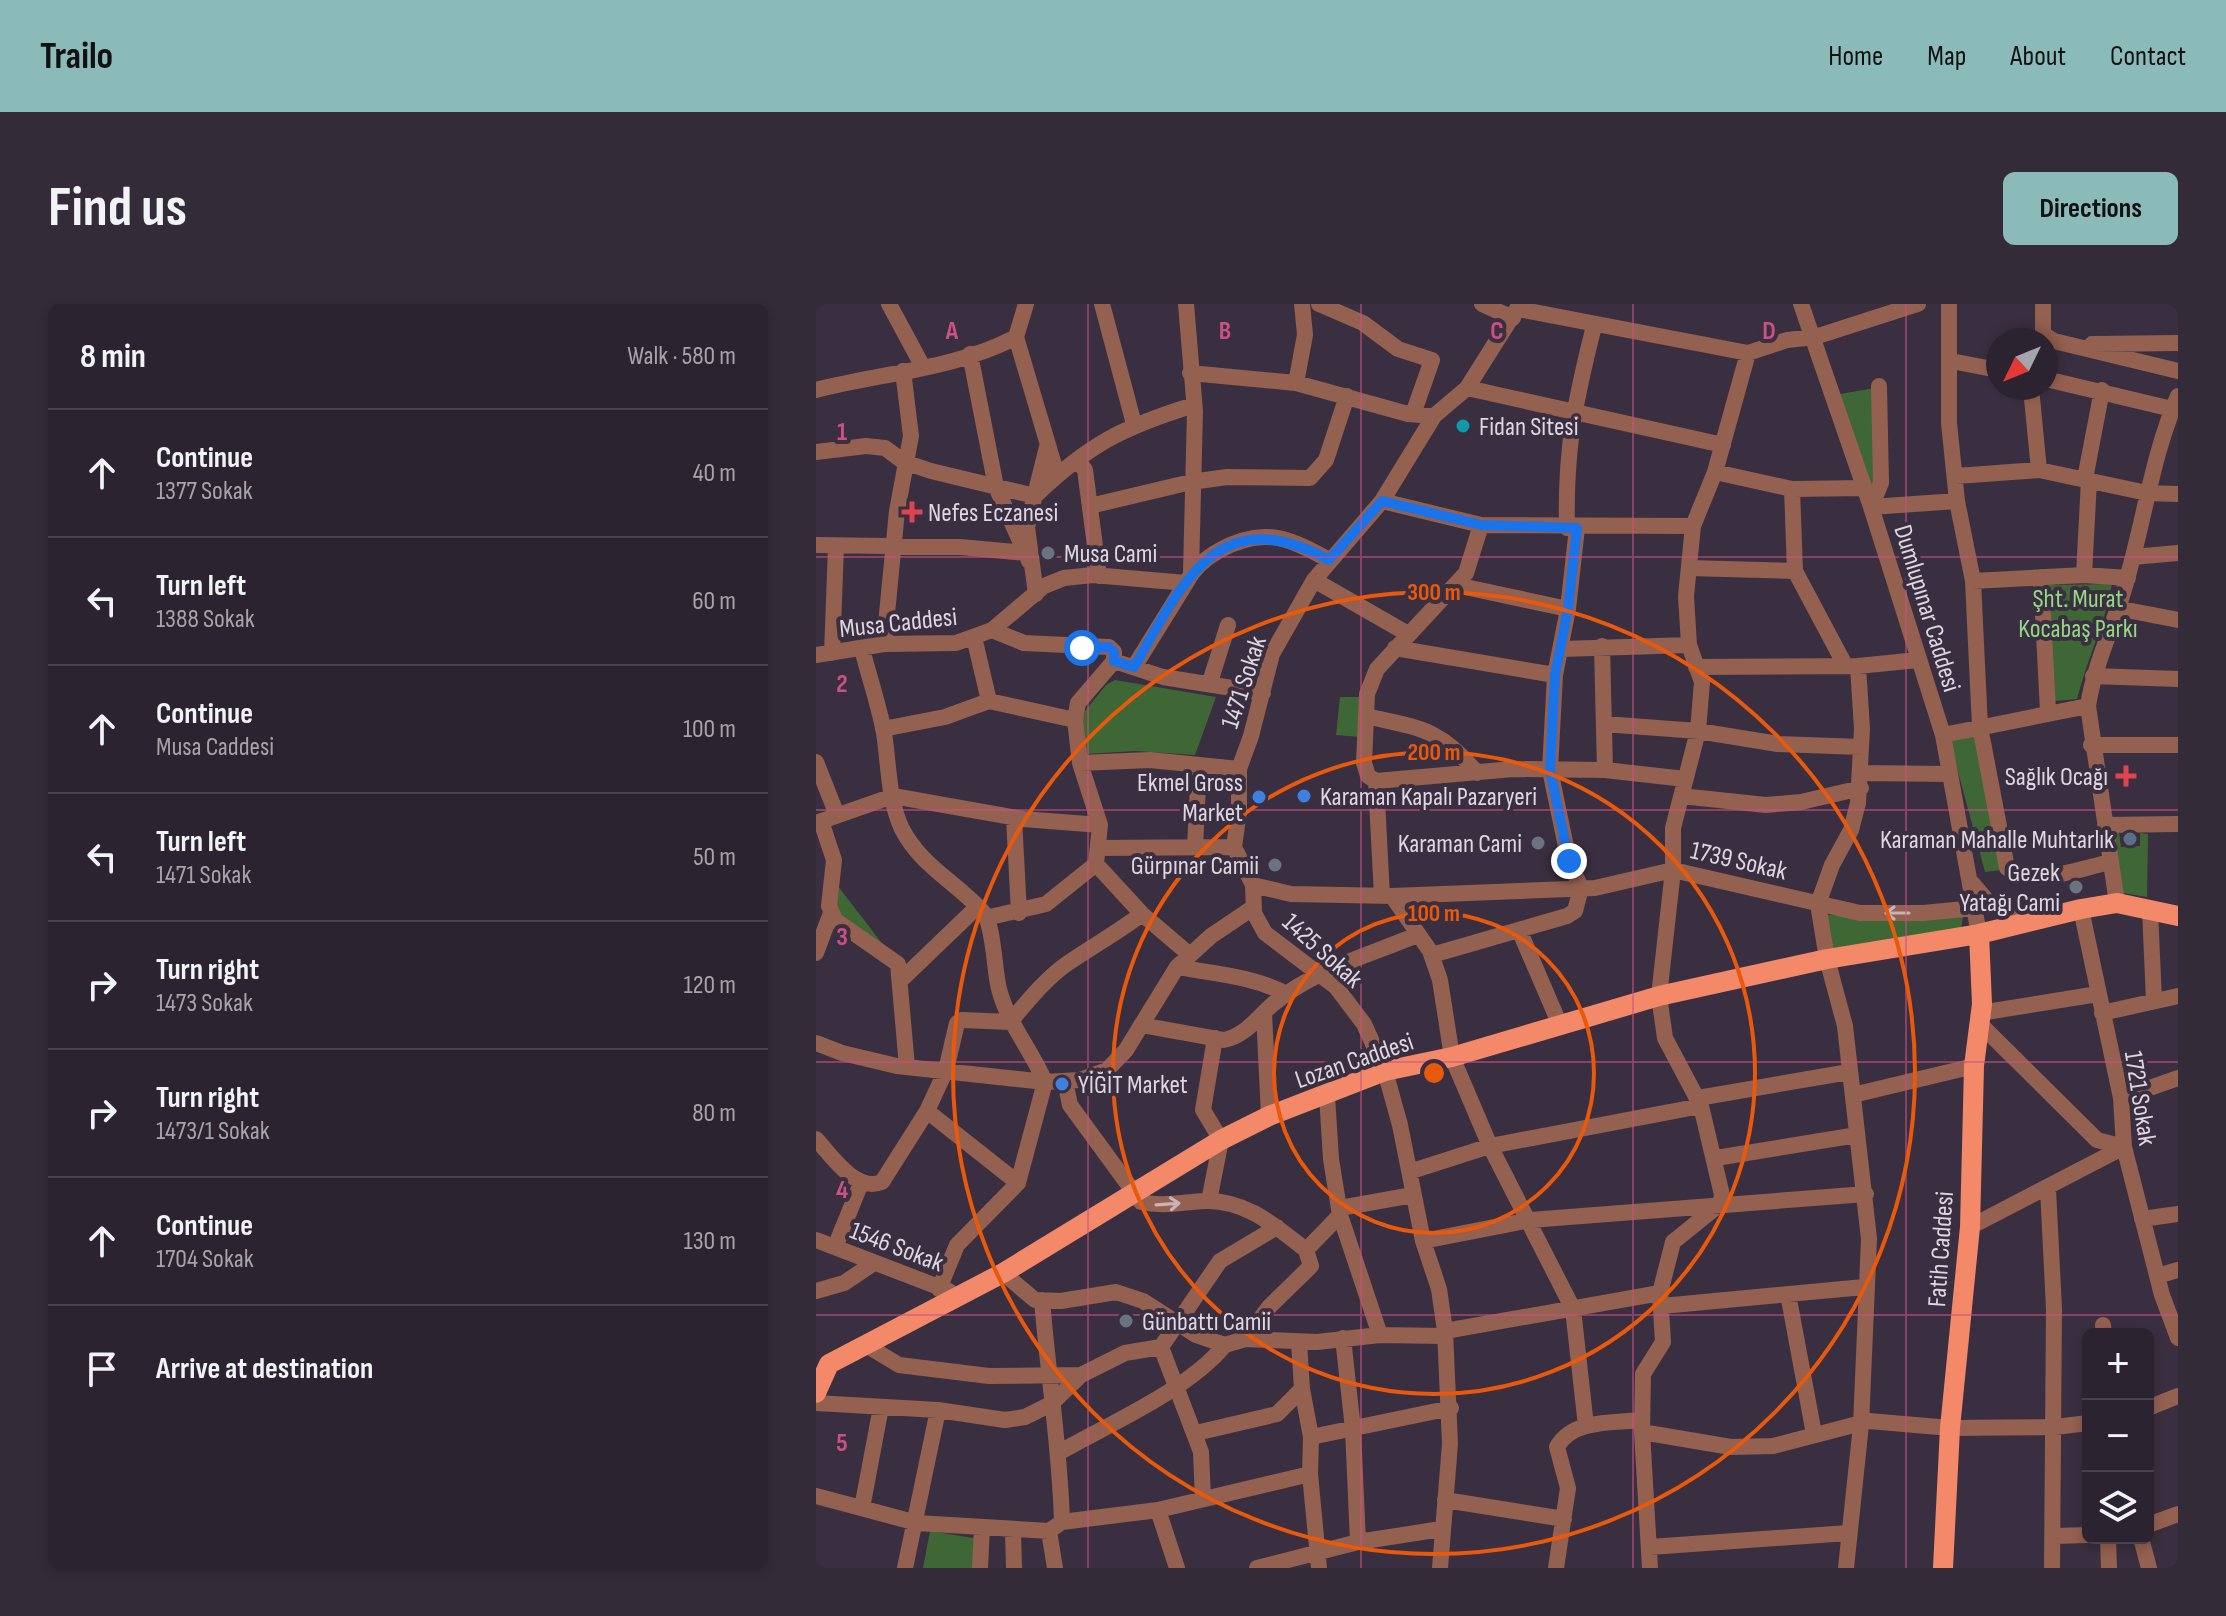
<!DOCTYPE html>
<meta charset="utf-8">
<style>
body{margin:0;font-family:"Sofia Sans Condensed",sans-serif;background:#342b38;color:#f1f3f6}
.controls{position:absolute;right:24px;bottom:24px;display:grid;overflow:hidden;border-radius:12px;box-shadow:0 4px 12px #0003}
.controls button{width:72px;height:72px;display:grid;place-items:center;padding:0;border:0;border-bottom:2px solid #48404c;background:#2c2330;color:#f1f3f6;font:40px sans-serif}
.compass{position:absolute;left:1170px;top:24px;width:72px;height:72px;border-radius:50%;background:#2c2330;box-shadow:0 4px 12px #0003;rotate:227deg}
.stop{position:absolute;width:24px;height:24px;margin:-18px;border:6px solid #1a73e8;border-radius:50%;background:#fff}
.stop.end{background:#1a73e8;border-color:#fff;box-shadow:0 2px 8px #0008}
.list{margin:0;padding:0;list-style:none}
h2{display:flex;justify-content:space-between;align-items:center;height:104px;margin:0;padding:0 32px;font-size:34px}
h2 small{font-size:26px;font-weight:400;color:#a6a4ab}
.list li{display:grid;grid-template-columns:52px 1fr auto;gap:24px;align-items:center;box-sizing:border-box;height:128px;padding:0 32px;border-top:2px solid #48404c}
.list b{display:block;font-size:30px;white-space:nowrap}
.list p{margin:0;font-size:26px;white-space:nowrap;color:#a6a4ab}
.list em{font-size:26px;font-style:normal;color:#a6a4ab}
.icon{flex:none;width:44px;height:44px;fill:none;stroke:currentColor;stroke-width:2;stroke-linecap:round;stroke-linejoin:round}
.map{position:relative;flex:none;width:1362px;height:1264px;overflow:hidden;border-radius:12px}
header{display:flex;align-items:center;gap:48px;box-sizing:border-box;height:112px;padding:0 40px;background:#8bbbb9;color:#111}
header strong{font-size:38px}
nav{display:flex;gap:44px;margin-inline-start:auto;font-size:28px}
.intro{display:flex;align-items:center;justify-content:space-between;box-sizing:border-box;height:192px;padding:0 48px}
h1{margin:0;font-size:56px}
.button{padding:20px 36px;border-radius:12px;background:#8bbbb9;color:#111;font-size:28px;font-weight:700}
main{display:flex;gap:48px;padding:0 48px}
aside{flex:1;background:#2c2330;border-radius:12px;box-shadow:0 4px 12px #0003}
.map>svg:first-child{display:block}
.green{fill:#3f6735}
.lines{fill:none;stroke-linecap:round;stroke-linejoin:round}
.minor{stroke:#946050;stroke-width:16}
.major{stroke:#f38968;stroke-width:20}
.oneway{stroke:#c8b3b6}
.route{stroke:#1a73e8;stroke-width:10}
.grid{fill:none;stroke:#ca5183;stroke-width:2;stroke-opacity:0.55}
.ring{fill:none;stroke:#e8590c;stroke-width:4}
.culture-dot{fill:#0f9aa8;stroke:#3a2f40;stroke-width:3}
.health-dot{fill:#e0444e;stroke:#3a2f40;stroke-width:3}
.worship-dot{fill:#6b7280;stroke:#3a2f40;stroke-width:3}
.shop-dot{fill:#3f7fe0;stroke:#3a2f40;stroke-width:3}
.service-dot{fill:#5c6f8a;stroke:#3a2f40;stroke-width:3}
.labels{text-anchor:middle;stroke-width:8;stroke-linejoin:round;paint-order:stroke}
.poi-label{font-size:26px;fill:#ded6e1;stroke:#3a2f40;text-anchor:start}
.park-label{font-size:26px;fill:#95d884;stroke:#3a2f40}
.street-label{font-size:26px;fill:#ded6e1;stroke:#3a2f40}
.grid-label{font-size:26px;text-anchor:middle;font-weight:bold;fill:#ca5183;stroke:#3a2f40;stroke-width:8;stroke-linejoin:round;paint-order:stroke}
.centre{fill:#e8590c;stroke:#3a2f40;stroke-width:4}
.ring-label{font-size:24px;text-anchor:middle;font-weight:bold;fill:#e8590c;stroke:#3a2f40;stroke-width:8;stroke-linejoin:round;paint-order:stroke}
</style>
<header>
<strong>Trailo</strong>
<nav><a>Home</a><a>Map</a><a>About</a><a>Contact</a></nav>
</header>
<div class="intro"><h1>Find us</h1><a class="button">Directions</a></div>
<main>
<aside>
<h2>8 min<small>Walk · 580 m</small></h2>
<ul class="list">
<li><svg class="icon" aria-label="ahead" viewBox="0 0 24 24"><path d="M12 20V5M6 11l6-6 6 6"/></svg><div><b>Continue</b><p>1377 Sokak</p></div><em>40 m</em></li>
<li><svg class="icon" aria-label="left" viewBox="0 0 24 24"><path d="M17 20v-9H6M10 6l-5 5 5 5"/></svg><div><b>Turn left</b><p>1388 Sokak</p></div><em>60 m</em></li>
<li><svg class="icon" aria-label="ahead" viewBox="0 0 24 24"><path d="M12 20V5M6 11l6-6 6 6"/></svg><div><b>Continue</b><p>Musa Caddesi</p></div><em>100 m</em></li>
<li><svg class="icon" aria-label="left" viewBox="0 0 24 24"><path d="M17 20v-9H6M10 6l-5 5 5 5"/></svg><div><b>Turn left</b><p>1471 Sokak</p></div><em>50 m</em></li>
<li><svg class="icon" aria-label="right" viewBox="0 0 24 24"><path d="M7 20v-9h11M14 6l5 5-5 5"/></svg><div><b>Turn right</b><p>1473 Sokak</p></div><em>120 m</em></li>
<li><svg class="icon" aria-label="right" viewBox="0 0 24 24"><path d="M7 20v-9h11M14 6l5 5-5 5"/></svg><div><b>Turn right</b><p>1473/1 Sokak</p></div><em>80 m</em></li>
<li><svg class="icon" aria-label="ahead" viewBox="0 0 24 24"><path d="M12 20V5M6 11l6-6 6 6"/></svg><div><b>Continue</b><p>1704 Sokak</p></div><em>130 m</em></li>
<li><svg class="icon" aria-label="arrive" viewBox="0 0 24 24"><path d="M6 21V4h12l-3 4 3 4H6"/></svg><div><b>Arrive at destination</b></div></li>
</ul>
</aside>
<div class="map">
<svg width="1362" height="1264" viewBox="0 0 1362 1264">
<rect width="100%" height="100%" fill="#3a2f40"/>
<path class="green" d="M1059,84l1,90 -4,15 -32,-99z
M1296,280c-7,40 -25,75 -35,115l-23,2 -5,-116z
M299,376l101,17 -21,58 -60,-4 -51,3 -7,-33 29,-36z
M524,393h22l-1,40 -25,-2z
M1161,430l24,136 -16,2 -35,-130z
M1303,528l2,15 19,-1v-13l8,1 -1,63 -24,-4 -10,-60z
M18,577l64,83 -63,-44z
M1011,611l136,2 -2,12 -130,22z
M114,1227l49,8 -1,29h-55z"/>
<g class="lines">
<path class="minor" d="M73,0l34,63
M210,0l-10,33 41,138
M286,0l32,120
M370,0l9,107 -4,161
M503,0l44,19 35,26 34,11 -19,54
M666,0l31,14
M985,0l70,203 72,228 36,199
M1133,0v119l8,78 16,80 7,146 27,141c26,20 73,0 104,-6
M1227,0v30l11,7 124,30
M702,5l230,44 39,-13 28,-3 103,-33
M1276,40l86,-1
M154,50l26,133 33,74
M1135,57l47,9
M374,69l106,10 112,31 26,2
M1230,75l126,30
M480,79l9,-48 -3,-31
M1063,82l2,97 -10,24 86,-6
M651,84l256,57
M1215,84l8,82
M0,86c65,-17 140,-21 200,-53
M0,148l50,-6 19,2 19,14 27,9 104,25
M262,157l7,9 14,106
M899,168l77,17 72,-1
M1140,172l83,-6 108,23 31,1
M1269,175l17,-89
M976,185l3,82 50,94
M219,192c54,-52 88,-69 159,-91
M566,197l99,24 212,1
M274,202l101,-24 36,-5 83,1 16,-18 21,-64
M751,224c-2,-78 8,-127 27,-202
M0,241l144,2 66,6
M1317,253l45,-4
M873,264l106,3
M1268,271l5,-95
M1225,273l7,134
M498,276l94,54
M1157,277l111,-6 44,3
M640,281l112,24
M220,290l-9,-67 20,-80
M1300,304l62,12
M176,326l32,13 85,4 5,5v9
M158,333l15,64
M68,340l13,-133 14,-75 -8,-65
M786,342l3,124
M579,344l160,27
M46,345c7,28 17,56 22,84 5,31 4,67 18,96 19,37 54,53 81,83 11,13 11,58 16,77 9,35 32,60 46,93
M746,345l127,-4
M16,349l4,-106
M0,351l68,-11 72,-1 36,-13 52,-44 20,-8 29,-3 93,8c13,-26 49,-45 78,-46 22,-1 47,13 65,23
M298,357l-36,42 -3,17 5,43 20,62 -4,39 46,50 48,41
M298,357l49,16 100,16
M318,363l52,-84
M880,363l162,-1 60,-6
M1277,372l85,3
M394,378l18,-57
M550,412c53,12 74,12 111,57
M788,420l94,7 80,13 83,3
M67,425l62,-12 44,-16 86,19
M1127,431l145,-29
M1275,441h87
M0,458l21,53
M264,459l70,-3 89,9
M1045,469l89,1
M560,477l137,-12 92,1 80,9
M865,492l85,9 35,-3 60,-14
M198,514l5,95
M5,517l13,39 -5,46
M0,519l77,-27 130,23 77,6
M1289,521l73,-1
M379,543l4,-82
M283,544l135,-1
M1156,579l17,20 31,18
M437,581l38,9 101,2 203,-8 78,-18 187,43h63l52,-5
M566,592l-6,-115 -8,-5 -4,-13 3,-69 10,-25 89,-96 15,-48
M576,592l38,55 10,29 12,77 38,89 83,163 13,117
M1301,599l-29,-197c7,-46 29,-86 40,-131 17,-59 25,-122 50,-179
M13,602l6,14 63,44 9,103
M1265,605l40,189 3,49 38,148 16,43
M1334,606l4,91
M170,614l60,-14 50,-40
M704,628l40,93
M0,649l15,-40
M616,651l135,-39 8,-5 6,-23 -12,-27 -19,-91 5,-95 13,-66 9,-81
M361,663c39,7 75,9 110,27
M84,677l77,-74
M448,709l5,103
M1164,709l118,-19
M1286,709l76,-17
M1163,719l118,117 27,7
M325,721l83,15c21,-4 33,-22 49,-36 42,-35 94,-48 144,-69
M0,739l26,10 55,13 148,16 35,-2 27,-10 19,-20 51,-83 34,-31 43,-29
M249,777l5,24 71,97c22,5 42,0 64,-1 42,-1 70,25 101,49
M1037,791l121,-29
M511,792l4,63 9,56 40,120
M882,794l151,-26
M1305,794l57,-20
M111,807l91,72
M0,835c16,17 40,54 66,43l45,-71 19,-41 11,-47 5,-3 48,2c17,-20 35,-43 58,-59 25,-17 50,-31 74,-49
M900,854l141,-23
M596,867l78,-25 211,-40
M1232,885l6,120 -2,259
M393,897l12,-61 -18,-30 12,-72
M524,904l73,-13
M1326,915l36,-5
M1154,923l154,-80
M0,936l133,51
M607,937l107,-21 336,-26
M19,943l26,-64
M187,969l32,27 26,1 55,-9 27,9 53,34 29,10 20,-6 72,3 63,-7 63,1
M1341,972l21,-6
M123,985l18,-44 61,-62 27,-101
M0,987l28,-8 30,-20
M972,990l26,140
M226,996c6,75 18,147 20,222
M846,1002l202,-19
M1287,1021l1,9
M629,1027l215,-38
M527,1034l10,91 5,113
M429,1035l24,-32 42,-41 -5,-16 34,-35
M483,1038l3,47 9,48 -1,37 9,94
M50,1041l33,20 90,11 92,-1
M345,1043l40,105 2,47
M0,1099l122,7 67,10 20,-3 26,-13 30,-29 44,-22 36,-6 59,-86 57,-34
M1332,1104l30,-12
M826,1128l89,15 42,-1 96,-25 81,7 105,-1 33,-4
M380,1129l81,-19 25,-25
M495,1133l140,-29
M244,1148c51,-29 128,-62 165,-107
M0,1192l101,27 132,8 13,-9 96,-12 152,-36
M629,1196l119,19
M46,1204l19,-101
M342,1206l19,58
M1332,1221l30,-11
M197,1227l1,37
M233,1227l6,37
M1238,1232l34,-1
M1292,1234l1,30
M1325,1234l8,30
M834,1243l198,-14
M89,1264l33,-158
M164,1264l2,-41
M441,1264l101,-26 83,-13
M624,1264l10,-124 -5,-113 -6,-42 -16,-48 -23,-116 -15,-54 -21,-47 -28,-37 -71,-54 -11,-20 -1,-28 -19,-38 5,-36v-42l12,-33 21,-82 42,-74 68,-79 52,-85 33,-28 53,-84
M740,1264l12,-80 -11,-41c15,-28 57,-24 85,-27
M834,1264l-8,-136 1,-58 20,-32 -3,-49 13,-51 47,-38 2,-9 -21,-89 -36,-68 -6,-42 14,-126v-42l25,-97 4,-49 -13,-37 -3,-49 7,-70 22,-54 33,-119
M1030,1264l15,-143 8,-186 -24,-213 -18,-67 -9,-55 14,-39 19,-35 7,-27 4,-74 -4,-63"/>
<path class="major" d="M0,1089l13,-29 174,-91 218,-133 48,-24 116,-45 67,-14 207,-61 168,-37 152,-25 102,-25 36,-6 61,13
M1127,1264l7,-140 20,-201 4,-161 8,-62 -3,-70"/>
</g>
<defs><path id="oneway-shaft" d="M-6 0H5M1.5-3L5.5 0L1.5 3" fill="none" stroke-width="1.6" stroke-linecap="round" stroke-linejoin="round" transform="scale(2)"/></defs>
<g class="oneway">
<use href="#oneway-shaft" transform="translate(1081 609) rotate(-180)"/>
<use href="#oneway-shaft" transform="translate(352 900) rotate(-4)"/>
</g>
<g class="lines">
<path class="route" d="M266,344l27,-1 5,5v9l20,6c49,-84 83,-168 195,-107l53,-59 99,24 96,3 -9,81 -13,66 -5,95 19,91"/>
</g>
<path class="grid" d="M272,0v1264M545,0v1264M817,0v1264M1090,0v1264M0,253h1362M0,506h1362M0,758h1362M0,1011h1362"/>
<g class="ring">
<circle cx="618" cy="769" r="160"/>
<circle cx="618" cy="769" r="321"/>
<circle cx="618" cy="769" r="481"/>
</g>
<circle class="culture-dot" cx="647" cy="122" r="8"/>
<g class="health-dot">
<path d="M92 196h8v8h8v8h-8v8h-8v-8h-8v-8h8z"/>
<path d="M1306 460h8v8h8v8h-8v8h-8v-8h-8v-8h8z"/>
</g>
<g class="worship-dot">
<circle cx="232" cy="249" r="8"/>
<circle cx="722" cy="539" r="8"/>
<circle cx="459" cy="561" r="8"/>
<circle cx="1260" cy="583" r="8"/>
<circle cx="310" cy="1017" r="8"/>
</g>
<g class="shop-dot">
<circle cx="488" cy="492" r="8"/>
<circle cx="443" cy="493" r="8"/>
<circle cx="246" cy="780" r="8"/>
</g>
<circle class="service-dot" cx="1314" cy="535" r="8"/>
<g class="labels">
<g class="poi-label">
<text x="663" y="131">Fidan Sitesi</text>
<text x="112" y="217">Nefes Eczanesi</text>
<text x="248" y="258">Musa Cami</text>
<text x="1292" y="481" text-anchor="end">Sağlık Ocağı</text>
<text x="427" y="487" text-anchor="end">Ekmel Gross<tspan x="427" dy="30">Market</tspan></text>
<text x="504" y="501">Karaman Kapalı Pazaryeri</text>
<text x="1298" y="544" text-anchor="end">Karaman Mahalle Muhtarlık</text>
<text x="706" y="548" text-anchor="end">Karaman Cami</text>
<text x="443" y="570" text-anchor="end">Gürpınar Camii</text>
<text x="1244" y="577" text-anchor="end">Gezek<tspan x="1244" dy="30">Yatağı Cami</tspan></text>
<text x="262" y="789">YİĞİT Market</text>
<text x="326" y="1026">Günbattı Camii</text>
</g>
<g class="park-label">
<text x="1262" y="303">Şht. Murat<tspan x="1262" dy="30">Kocabaş Parkı</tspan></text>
</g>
<g class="street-label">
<text transform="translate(1112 304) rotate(73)" y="9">Dumlupınar Caddesi</text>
<text transform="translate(82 318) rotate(-6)" y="9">Musa Caddesi</text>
<text transform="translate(427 378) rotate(-72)" y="9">1471 Sokak</text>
<text transform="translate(923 556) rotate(13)" y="9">1739 Sokak</text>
<text transform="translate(507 646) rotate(42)" y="9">1425 Sokak</text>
<text transform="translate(538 756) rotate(-19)" y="9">Lozan Caddesi</text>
<text transform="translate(1325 794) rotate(81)" y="9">1721 Sokak</text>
<text transform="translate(81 942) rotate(21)" y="9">1546 Sokak</text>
<text transform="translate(1124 945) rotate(-86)" y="9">Fatih Caddesi</text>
</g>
</g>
<g class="grid-label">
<text x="136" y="35">A</text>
<text x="409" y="35">B</text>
<text x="681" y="35">C</text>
<text x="953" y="35">D</text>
<text x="26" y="136">1</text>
<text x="26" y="388">2</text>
<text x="26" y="641">3</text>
<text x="26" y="894">4</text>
<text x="26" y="1147">5</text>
</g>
<circle cx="618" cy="769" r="12" class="centre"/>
<g class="ring-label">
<text x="618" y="296">300 m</text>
<text x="618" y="456">200 m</text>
<text x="618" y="617">100 m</text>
</g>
</svg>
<div class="controls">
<button>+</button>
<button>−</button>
<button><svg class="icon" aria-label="layers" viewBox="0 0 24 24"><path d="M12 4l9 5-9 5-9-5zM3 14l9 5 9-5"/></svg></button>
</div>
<svg class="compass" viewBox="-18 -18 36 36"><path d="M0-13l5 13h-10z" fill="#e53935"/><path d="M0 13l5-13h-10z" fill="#a6a4ab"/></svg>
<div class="stop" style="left:266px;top:344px"></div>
<div class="stop end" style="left:753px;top:557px"></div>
</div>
</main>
